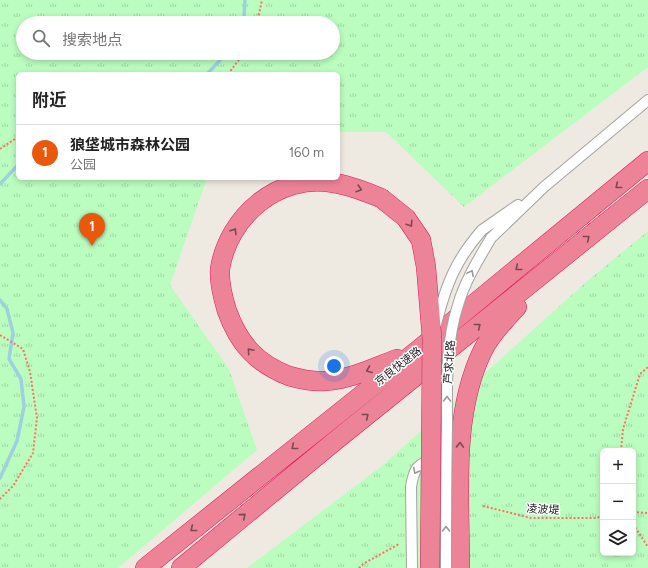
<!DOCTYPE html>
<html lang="zh">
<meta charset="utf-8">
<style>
body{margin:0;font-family:Figtree,"Noto Sans SC",sans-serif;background:#f2f2f2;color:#222}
.controls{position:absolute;right:12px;bottom:12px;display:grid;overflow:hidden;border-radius:6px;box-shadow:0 2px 6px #0003}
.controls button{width:36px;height:36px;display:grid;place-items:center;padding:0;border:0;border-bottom:1px solid #e0e0e0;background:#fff;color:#222;font:20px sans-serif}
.you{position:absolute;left:334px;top:366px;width:14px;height:14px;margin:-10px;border:3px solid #fff;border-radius:50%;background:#1a73e8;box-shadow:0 0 0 6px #1a73e833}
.badge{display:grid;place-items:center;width:26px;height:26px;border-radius:50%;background:#ea580c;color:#fff;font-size:13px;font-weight:700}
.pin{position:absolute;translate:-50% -33px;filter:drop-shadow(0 1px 2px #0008)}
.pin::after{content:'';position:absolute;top:21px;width:14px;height:12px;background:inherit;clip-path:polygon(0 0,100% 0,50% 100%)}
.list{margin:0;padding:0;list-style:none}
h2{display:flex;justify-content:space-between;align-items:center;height:52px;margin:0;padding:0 16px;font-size:17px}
h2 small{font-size:13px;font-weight:400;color:#767676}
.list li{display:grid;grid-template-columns:26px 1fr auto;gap:12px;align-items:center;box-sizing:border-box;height:56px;padding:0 16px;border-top:1px solid #e0e0e0}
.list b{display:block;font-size:15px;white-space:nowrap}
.list p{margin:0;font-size:13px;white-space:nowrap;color:#767676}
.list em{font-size:13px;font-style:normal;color:#767676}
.icon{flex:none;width:22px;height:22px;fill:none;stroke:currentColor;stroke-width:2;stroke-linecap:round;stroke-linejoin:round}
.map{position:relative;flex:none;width:648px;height:568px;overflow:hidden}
.search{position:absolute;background:#fff;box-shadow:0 2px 6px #0003;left:16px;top:16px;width:324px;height:44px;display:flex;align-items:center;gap:10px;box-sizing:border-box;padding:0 14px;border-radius:22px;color:#767676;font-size:15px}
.panel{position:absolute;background:#fff;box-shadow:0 2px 6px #0003;left:16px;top:72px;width:324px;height:108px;border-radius:6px}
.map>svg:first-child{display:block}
.park{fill:url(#park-tufts);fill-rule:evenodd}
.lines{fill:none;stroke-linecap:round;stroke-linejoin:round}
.stream{stroke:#9ed0e0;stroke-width:3.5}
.street-casing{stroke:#a3a3a3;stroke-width:12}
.highway-casing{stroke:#e2185d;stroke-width:20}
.path{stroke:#ff7262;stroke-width:2;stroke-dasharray:2 2;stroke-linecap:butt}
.street{stroke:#fff;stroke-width:10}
.highway{stroke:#ec8396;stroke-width:19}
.street-bridge-casing{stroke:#a3a3a3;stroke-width:12;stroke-linecap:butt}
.highway-bridge-casing{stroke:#e2185d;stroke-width:20;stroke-linecap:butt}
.street-bridge{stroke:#fff;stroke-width:10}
.highway-bridge{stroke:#ec8396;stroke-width:19}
.oneway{stroke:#7a4a53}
.oneway2{stroke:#999}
.labels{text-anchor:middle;stroke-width:3;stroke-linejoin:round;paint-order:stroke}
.street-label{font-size:11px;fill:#1c1c1c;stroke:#fff}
</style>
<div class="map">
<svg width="648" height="568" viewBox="0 0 648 568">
<defs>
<pattern id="park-tufts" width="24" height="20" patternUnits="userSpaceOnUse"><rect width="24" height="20" fill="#bafdbf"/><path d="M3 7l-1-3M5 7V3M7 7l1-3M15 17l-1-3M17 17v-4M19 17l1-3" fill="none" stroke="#9fd8a4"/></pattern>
</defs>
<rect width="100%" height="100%" fill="#efeae1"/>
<path class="park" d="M0,0h648v67l-184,140 -78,-75h-48v-58h-320v104h189l-37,107 59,84 28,81 -139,118h-118zM23,23h310v30h-310z
M648,231v337h-401l136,-103 202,-182zM603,451h30v102h-30z"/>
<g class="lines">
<path class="stream" d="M242,23l2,-6 1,-17
M207,74l20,-21
M0,184l18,-19
M0,300l7,9 6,24 -4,26 12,20 3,28 -7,34 -17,37"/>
<defs>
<path id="street" d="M482,230l36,-25
M491,238l53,-51 104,-87
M412,568l-1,-81c1,-7 2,-13 6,-19 8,-10 28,-8 35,2"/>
<path id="highway" d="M381,198c-15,-6 -31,-13 -48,-15 -55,-10 -105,34 -113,86 -1,13 3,29 7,42 12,33 29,52 62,65 11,3 25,6 36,5 26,-2 48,-13 72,-22
M145,568l273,-218 230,-189
M181,568l154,-127 313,-252
M460,568c0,-71 -9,-153 23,-218 8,-16 22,-30 34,-43"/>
</defs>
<use href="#street" class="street-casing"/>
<use href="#highway" class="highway-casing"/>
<path class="path" d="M257,23l5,-23
M228,74l16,-21
M0,149l18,-12
M0,335l23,14 7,23 7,46 -4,35 -20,33 -13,13
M621,451l2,-22 17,-55 8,-7
M483,506l48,12h65l7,-2
M633,512l15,1
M633,524l15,23
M359,568l4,-4 36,-20"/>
<use href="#street" class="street"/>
<use href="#highway" class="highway"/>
<defs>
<path id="street-bridge" d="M436,324c10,-39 19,-63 46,-94
M446,568c0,-46 0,-93 1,-139 0,-41 -2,-84 11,-124 7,-24 20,-45 33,-67"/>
<path id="highway-bridge" d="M381,198l25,20 15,22 5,27 6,72 -2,229"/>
</defs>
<use href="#street-bridge" class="street-bridge-casing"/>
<use href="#highway-bridge" class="highway-bridge-casing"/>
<use href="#street-bridge" class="street-bridge"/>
<use href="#highway-bridge" class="highway-bridge"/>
</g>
<defs><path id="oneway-chevron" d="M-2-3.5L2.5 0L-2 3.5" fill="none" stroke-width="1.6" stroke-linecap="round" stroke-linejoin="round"/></defs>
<g class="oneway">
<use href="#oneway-chevron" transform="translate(618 186) rotate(141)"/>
<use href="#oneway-chevron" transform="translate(359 189) rotate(17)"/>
<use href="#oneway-chevron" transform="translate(410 224) rotate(57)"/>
<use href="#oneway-chevron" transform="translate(234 231) rotate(-58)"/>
<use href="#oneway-chevron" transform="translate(587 238) rotate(-39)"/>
<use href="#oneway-chevron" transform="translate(518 268) rotate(141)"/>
<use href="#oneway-chevron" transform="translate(478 326) rotate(-39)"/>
<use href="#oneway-chevron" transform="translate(250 351) rotate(-131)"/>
<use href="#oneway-chevron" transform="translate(369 370) rotate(158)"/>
<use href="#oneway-chevron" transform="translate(366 416) rotate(-39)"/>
<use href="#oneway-chevron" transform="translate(460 445) rotate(-88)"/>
<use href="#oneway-chevron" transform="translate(294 447) rotate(141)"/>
<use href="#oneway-chevron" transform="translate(243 516) rotate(-40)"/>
<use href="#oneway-chevron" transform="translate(193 529) rotate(141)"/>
</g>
<g class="oneway2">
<use href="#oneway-chevron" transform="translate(471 273) rotate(-62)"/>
<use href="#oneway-chevron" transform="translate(447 399) rotate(-90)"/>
<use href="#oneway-chevron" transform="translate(416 471) rotate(119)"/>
<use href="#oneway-chevron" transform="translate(446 529) rotate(-90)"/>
</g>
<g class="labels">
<g class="street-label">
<text transform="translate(449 362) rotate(-86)" y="4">芦求北路</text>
<text transform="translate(398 366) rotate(-38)" y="4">京良快速路</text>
<text transform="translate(543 509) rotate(3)" y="4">凌波堤</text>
</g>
</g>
</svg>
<div class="controls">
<button>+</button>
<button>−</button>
<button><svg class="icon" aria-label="layers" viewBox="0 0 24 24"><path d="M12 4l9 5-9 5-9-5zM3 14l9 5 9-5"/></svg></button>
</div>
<div class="you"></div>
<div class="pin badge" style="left:92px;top:246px">1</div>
<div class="search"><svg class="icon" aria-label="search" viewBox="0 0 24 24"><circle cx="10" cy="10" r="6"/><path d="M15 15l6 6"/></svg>搜索地点</div>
<section class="panel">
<h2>附近<small></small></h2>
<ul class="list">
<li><span class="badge">1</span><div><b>狼垡城市森林公园</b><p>公园</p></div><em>160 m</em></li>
</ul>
</section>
</div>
